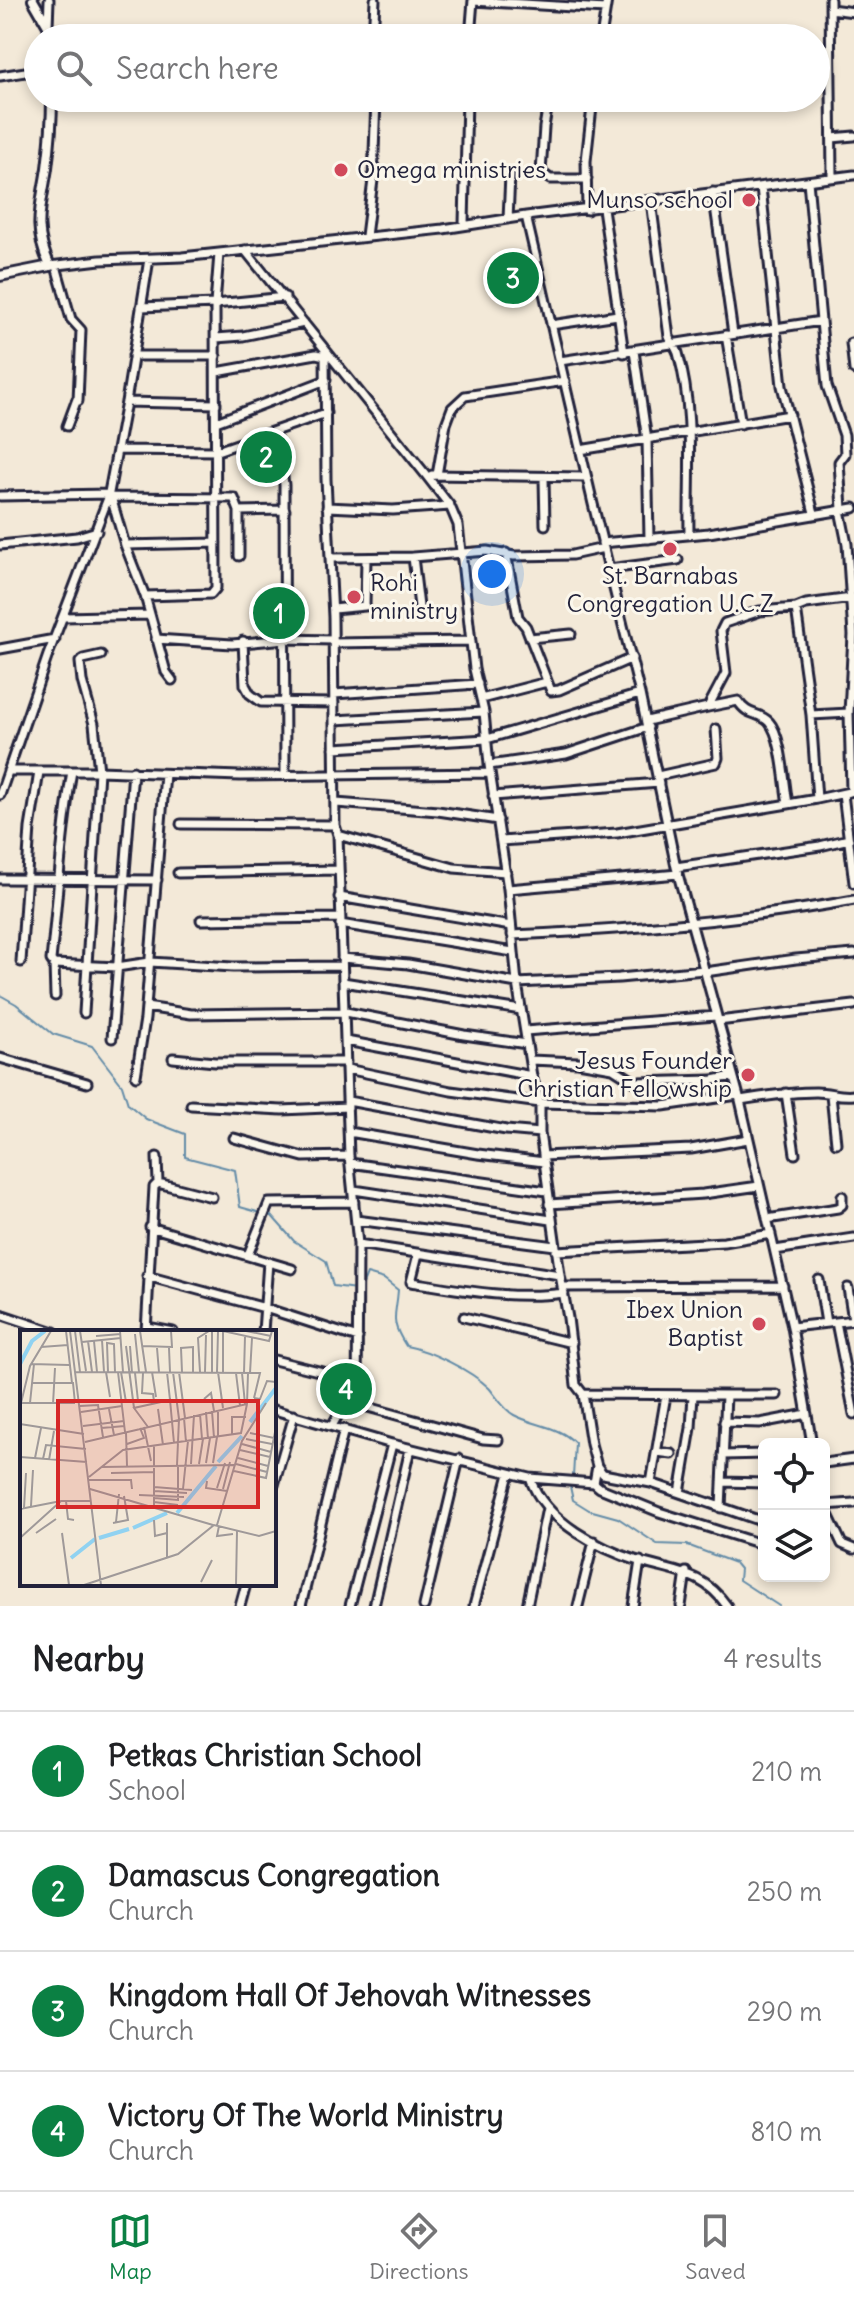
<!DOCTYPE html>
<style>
body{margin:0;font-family:Delius,sans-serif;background:#f2f2f2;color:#202124}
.controls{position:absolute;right:24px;bottom:24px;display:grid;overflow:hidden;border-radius:12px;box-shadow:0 4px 12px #0003}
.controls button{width:72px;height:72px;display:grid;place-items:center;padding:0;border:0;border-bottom:2px solid #e0e0e0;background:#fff;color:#202124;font:40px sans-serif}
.you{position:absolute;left:492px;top:574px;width:28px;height:28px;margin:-20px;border:6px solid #fff;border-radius:50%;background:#1a73e8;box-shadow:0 0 0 12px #1a73e833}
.badge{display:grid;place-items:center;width:52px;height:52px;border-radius:50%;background:#0b8043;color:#fff;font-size:26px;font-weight:700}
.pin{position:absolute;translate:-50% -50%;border:4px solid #fff;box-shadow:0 2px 8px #0006}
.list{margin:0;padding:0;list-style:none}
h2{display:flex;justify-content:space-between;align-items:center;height:104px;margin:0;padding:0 32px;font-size:34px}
h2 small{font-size:26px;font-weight:400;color:#757577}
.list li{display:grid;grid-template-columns:52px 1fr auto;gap:24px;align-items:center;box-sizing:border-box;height:120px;padding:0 32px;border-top:2px solid #e0e0e0}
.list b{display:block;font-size:30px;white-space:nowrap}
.list p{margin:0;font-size:26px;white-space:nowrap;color:#757577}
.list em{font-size:26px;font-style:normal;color:#757577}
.icon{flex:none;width:44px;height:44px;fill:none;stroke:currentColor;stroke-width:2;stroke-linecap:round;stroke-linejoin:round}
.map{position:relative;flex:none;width:854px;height:1606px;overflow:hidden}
.search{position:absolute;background:#fff;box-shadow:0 4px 12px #0003;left:24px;right:24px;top:24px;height:88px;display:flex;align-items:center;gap:20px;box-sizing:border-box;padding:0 28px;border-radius:44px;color:#757577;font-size:30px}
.sheet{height:584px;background:#fff}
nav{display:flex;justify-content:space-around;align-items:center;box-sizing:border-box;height:112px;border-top:2px solid #e0e0e0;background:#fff;font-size:22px;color:#757577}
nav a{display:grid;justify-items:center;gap:4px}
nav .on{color:#0b8043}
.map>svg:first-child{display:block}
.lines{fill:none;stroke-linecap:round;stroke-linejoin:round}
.stream{stroke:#648ca8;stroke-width:2}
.minor-casing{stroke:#22223b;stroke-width:13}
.tertiary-casing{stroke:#22223b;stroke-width:14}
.minor{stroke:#fbf7ec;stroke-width:7}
.tertiary{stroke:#fbf7ec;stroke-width:8}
.poi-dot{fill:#d1495b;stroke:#fbf7ec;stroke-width:3}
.labels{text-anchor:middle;stroke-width:6;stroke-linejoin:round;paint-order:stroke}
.poi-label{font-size:24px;fill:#22223b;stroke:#fbf7ec;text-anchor:end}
.inset-river{fill:none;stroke:#90d2f1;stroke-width:4}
.inset-road{fill:none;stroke:#9f9999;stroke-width:2}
.view{fill:#d62828;fill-opacity:0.15;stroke:#d62828;stroke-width:4}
.inset-edge{fill:none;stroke:#22223b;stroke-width:4}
</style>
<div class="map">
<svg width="854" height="1606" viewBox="0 0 854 1606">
<rect width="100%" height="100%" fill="#f3e9d8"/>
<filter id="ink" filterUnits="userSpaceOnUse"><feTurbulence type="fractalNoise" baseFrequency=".0125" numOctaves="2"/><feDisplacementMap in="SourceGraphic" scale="16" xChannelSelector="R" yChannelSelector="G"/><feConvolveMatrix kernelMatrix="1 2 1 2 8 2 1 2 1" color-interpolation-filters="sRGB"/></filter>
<g filter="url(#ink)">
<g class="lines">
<path class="stream" d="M0,995l16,9 37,30 39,12 30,39 6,19 18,15 39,15v23l50,13 5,37 21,6
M268,1215l4,1 22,25 32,20 7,25 23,3
M362,1287l5,-13 17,5 14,11c-2,28 -9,29 8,56 23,4 66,25 83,42 8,9 14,21 25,27 21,11 45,11 61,28l-2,34
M569,1482l4,18 16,10 29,8 39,26 30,1 48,18 5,6 -1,11 40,26"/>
<defs>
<path id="minor" d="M830,0l2,177
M473,1l132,8
M830,9l24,3
M48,26l1,-26
M373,38l2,-38
M470,38l3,-38
M601,38l6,-38
M0,76l38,-6
M549,98l-5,29 -3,45 9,7h37
M832,138l22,-2
M761,187l21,199 32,127
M713,192l20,142
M651,201l18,136c3,6 7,10 9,16 17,59 10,122 11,182
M603,208l21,145
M587,210l-1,-49 7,-63
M526,216l67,288 47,190 36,173 64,233 52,227 20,117
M508,219l2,-44
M464,224l3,-126
M366,236l7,-56 3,-82
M245,250l181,225 24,31 8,19 16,144 10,43 5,53 19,124 9,94 15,93 8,27v30l20,142 8,43 8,67 7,9 8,50 6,22 6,8 48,9 113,39
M50,266l50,-6 82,-3 261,-28 83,-13 328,-41
M56,266l15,53 10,11 -3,71
M141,307l74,-3 70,-7
M821,321l6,65 17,49 1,19 -6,8 3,47
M551,325l67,-10
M726,335l15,89
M216,338l27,-2 61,-13
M851,343l3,27
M634,351l13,89 2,99
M325,352l1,127 7,138 2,208 3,10 11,321 9,88 -1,160 -15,4 -10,18
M133,356h83
M560,361l261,-40 -13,-140
M217,372l99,-18 9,2
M126,402l90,2
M216,422l110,-42
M67,426l10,-27
M274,431l6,21 4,33 1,290
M118,450l99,1 109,-38
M580,450l210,-35
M432,475l154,2
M437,475l9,-51 6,-16 13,-12 100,-15
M544,478l1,47
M0,496l109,-2
M110,497l124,1 5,13v45
M111,497l14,48 20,51 21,76 6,8
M327,507l66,3 57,-4
M840,510l7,34 6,91 -4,78 2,77
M239,511l46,-1
M602,543l107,-10 145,-25
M0,545l77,-8 20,-6
M125,545l91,-2
M506,553l12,64 8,10 25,64 8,-1 73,-32
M413,557l7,58
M331,558l82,-1 74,-6 27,5 58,-1 32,-7
M609,569l69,-9
M145,596l66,-2 5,-6 -1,-284 4,-50
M796,608l10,-4 46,-6
M333,609l32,-3 1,-48
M64,617l85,-2
M530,638l41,-4
M156,639l76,5 54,-5 47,1
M243,641l2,44 5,9 11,8 73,1
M333,643l137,-2
M0,649l55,-10
M334,694l144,-10
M481,699l66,-17
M708,707l30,-6c10,16 20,10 31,21 13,14 15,60 19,82l29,-5
M811,715l38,-2
M334,720l150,-8
M647,721l61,-14 18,-34 -5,-42 4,-8 35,-12 36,-3 15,107 6,84 37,-8
M334,748l153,-9 153,-45
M489,765l77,-11 82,-27
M8,771h91l141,5 250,-3
M72,771c-11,63 -14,126 -21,189l3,4 63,3 33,-5 83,5 109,-1
M658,776l58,-13 2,-5 -2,-29
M843,794l11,89
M0,795l48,-140 60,-157 18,-96 23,-143
M493,796l166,-13
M336,803l102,8 60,9
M181,824l154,1
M338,835l116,33 52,4
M501,841l116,-8 171,-29
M676,867l144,-21 29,-7
M178,873l160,-3
M0,879l157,1
M508,889l170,-15
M339,897l172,29
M201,920l138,-2
M340,924l173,28
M512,935c115,-5 229,-14 342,-35
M342,958l66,6 109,19 102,-5 85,-8
M21,962l9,-134 9,-56
M54,964l1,32
M705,972l91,-13 58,-5
M343,982l178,28
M146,1007l45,7 155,-2 118,23 63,9
M84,1013l15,-242 -5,-47 -12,-43 -2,-19 3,-3 18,-4
M718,1021l136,-16
M525,1031l191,-15
M112,1038l21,-267
M346,1041l186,35
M0,1058l87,25
M173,1058l42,4h131
M530,1060l48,2 35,6 22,14 78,-2 20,-4
M347,1069l104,22 89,12 123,3 75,-11
M136,1076l9,-57 20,-245
M786,1093l9,61
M831,1095l5,48
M740,1100c26,-4 50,-8 76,-8 14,0 24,5 38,3
M348,1101l158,29 34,3
M191,1105l91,5 66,-3
M349,1132l129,22 66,8
M234,1138l69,19 46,-1
M543,1156l148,-7 57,-10
M157,1157l1,26
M350,1163l197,28
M354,1190l197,30
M549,1204l154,-10 56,-8
M767,1219l71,-11 4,-3v-9
M356,1220l199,26
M150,1227l142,42
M358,1244l202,31
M775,1250l79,-12
M556,1251l168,-9 47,-8
M418,1254l-7,28c50,8 103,18 153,11
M248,1255l21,-52 85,-1
M147,1276l118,32 93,30
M819,1280l7,43
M562,1287l221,-1
M848,1288l5,32
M0,1314l54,18
M464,1317l108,26
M836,1322l18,92
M147,1327l26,5
M792,1327l62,-7
M146,1332l8,-145 4,-4 54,14
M263,1332l5,-70
M274,1360l85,21
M583,1394l143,1 -5,113
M726,1395h51
M357,1404l126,35 15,1
M274,1410l118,34 138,34c15,44 70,71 111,84 36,11 62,10 86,44
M724,1422l36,1 47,-9
M657,1452l15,2
M723,1455l41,-1
M824,1463l30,-4
M597,1466l-3,17 6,5 59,24 105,33
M530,1478l64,5
M722,1482l42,1
M651,1483l15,-88
M274,1485l20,-70
M680,1493l11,-65 2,-33
M824,1505l30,-2
M824,1506l18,38 12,5
M240,1606l6,-22
M301,1606l43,-177
M350,1606l42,-162
M374,1606l36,-157
M424,1606l35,-147
M474,1606l35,-132
M527,1606l20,-98
M578,1606l16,-65
M633,1606l7,-45
M681,1606l5,-34"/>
<path id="tertiary" d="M33,0l15,26 2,12
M0,276l50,-10c-18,-39 -9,-58 -3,-98 3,-23 5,-47 5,-70"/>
</defs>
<use href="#minor" class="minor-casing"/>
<use href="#tertiary" class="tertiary-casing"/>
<use href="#minor" class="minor"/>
<use href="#tertiary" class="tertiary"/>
</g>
</g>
<g class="poi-dot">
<circle cx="341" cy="170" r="8"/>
<circle cx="749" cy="200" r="8"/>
<circle cx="670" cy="549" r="8"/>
<circle cx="354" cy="597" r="8"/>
<circle cx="748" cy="1075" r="8"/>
<circle cx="759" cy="1324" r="8"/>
</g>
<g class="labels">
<g class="poi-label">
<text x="357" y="178" text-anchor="start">Omega ministries</text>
<text x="733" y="208">Munso school</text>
<text x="670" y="584" text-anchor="middle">St. Barnabas<tspan x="670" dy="28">Congregation U.C.Z</tspan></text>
<text x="370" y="591" text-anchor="start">Rohi<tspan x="370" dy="28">ministry</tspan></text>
<text x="732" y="1069">Jesus Founder<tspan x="732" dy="28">Christian Fellowship</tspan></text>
<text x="743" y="1318">Ibex Union<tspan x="743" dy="28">Baptist</tspan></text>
</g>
</g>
<g transform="translate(20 1330)">
<rect width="256" height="256" fill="#f3e9d8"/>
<path class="inset-river" d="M0,34l12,-23 13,-10M230,92l26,-34M198,132l24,-26M157,183l39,-47M113,198l34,-15M79,208l30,-9M51,228l24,-19"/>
<path class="inset-road" d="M46,1l6,52M50,1l31,254M55,1l5,41M60,1l6,40M100,1l3,41M120,1l6,41M192,1v41M226,1l25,5M115,4l4,38M76,6l25,-2M82,10l2,32M68,11l4,31M74,11l3,31M62,12l39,-4M106,16l8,62M110,16l2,27M122,16l30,1 -1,-16M21,17l27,-2M137,18l2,24M149,18l1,24M11,34l38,1M55,42l185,1 -6,25M86,42l4,25M88,42l-1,-29 7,1 1,28M98,42l7,60M101,42l5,30M132,42l4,25M147,42l3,28M153,42l6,47M159,42l6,46M162,42l-1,-24 12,-1v25M180,42l-2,-34 11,-7M185,42l1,-37M197,42l1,-41M198,42l5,36M115,43l3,28M123,43l-1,20 11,1 1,7M203,43v-42l46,10 3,-10M216,43l4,33M222,43l3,31M224,43l1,-37M230,43l2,-35M13,53h40l2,20M234,68l6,1 7,-18 9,1M184,69l7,-6 3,18M101,72l34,-1M1,73l9,-37 21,-35M1,73h54M10,73l4,-39M33,74l2,-36M60,76l18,-1 5,32M89,79l5,26M138,79l5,36M198,80v27M192,81l2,27M61,82l41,-6M186,82l2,27M180,84l2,25M164,88l2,24M0,94l64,10M63,96l41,-5M124,97l7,34M128,97l-14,-19 36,-8 4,43M81,98l24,-2M106,102l1,34M230,103l24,5M212,104v-17h14M226,109l26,5M65,112l162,-38 1,-31M107,114l17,-6 -4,-10M222,114l29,8M220,120l30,7M0,127l67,5M15,128l6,-30M218,128l30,8M23,129l3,-14 40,4M29,130l5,-29M186,133l4,-25M193,133l4,-26M171,134l3,-49M179,134l4,-25M216,134l31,8M157,135l2,-46M82,137l132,-2M214,141l32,7 10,-51M91,143l43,-1M69,147l34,-27 118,-17 6,-29M69,150h42l1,9M187,151l-1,7 21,3M134,157l38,3M197,158l8,-25M70,159l123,36M163,159l5,-48M203,159l7,-27M134,161l33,2M119,165l45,2M134,168l24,2v-35M46,171l2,18 6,1M134,172l24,3M11,176l2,-36M134,176v-60M4,178l2,-35M0,179l41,-8M134,190l1,16 12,-3M96,192l3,-28M93,193l15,-3 -4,-24M197,195l25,-84 24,-38M199,196l-2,10 16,-2M16,203l20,-14M42,203l7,52M0,208l41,-37h30M147,228v-35M181,252l11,-22M64,255l94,-31 36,-29 45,11 17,-5M216,255l1,-54"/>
<path class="view" d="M38,71h200v106h-200z"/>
<rect width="256" height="256" class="inset-edge"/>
</g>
</svg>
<div class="controls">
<button><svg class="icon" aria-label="locate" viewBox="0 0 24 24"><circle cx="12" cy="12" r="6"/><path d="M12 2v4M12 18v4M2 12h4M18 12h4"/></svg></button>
<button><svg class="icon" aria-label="layers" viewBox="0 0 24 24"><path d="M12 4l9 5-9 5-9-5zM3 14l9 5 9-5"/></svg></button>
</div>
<div class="you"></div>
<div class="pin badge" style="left:279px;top:613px">1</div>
<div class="pin badge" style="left:266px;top:457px">2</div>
<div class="pin badge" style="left:513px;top:278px">3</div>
<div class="pin badge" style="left:346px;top:1389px">4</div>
<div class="search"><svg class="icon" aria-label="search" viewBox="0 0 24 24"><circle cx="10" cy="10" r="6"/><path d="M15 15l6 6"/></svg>Search here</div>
</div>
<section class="sheet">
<h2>Nearby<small>4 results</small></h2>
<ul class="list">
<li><span class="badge">1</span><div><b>Petkas Christian School</b><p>School</p></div><em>210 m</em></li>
<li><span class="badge">2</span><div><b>Damascus Congregation</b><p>Church</p></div><em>250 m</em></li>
<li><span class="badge">3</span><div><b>Kingdom Hall Of Jehovah Witnesses</b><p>Church</p></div><em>290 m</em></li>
<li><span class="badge">4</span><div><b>Victory Of The World Ministry</b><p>Church</p></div><em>810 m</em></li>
</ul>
</section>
<nav>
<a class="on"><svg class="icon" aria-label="map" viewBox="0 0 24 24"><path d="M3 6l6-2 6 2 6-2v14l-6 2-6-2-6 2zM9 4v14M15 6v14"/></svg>Map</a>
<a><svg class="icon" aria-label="directions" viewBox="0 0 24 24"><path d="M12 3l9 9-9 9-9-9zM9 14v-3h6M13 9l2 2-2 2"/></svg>Directions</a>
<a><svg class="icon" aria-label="saved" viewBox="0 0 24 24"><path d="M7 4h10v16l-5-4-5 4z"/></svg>Saved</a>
</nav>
